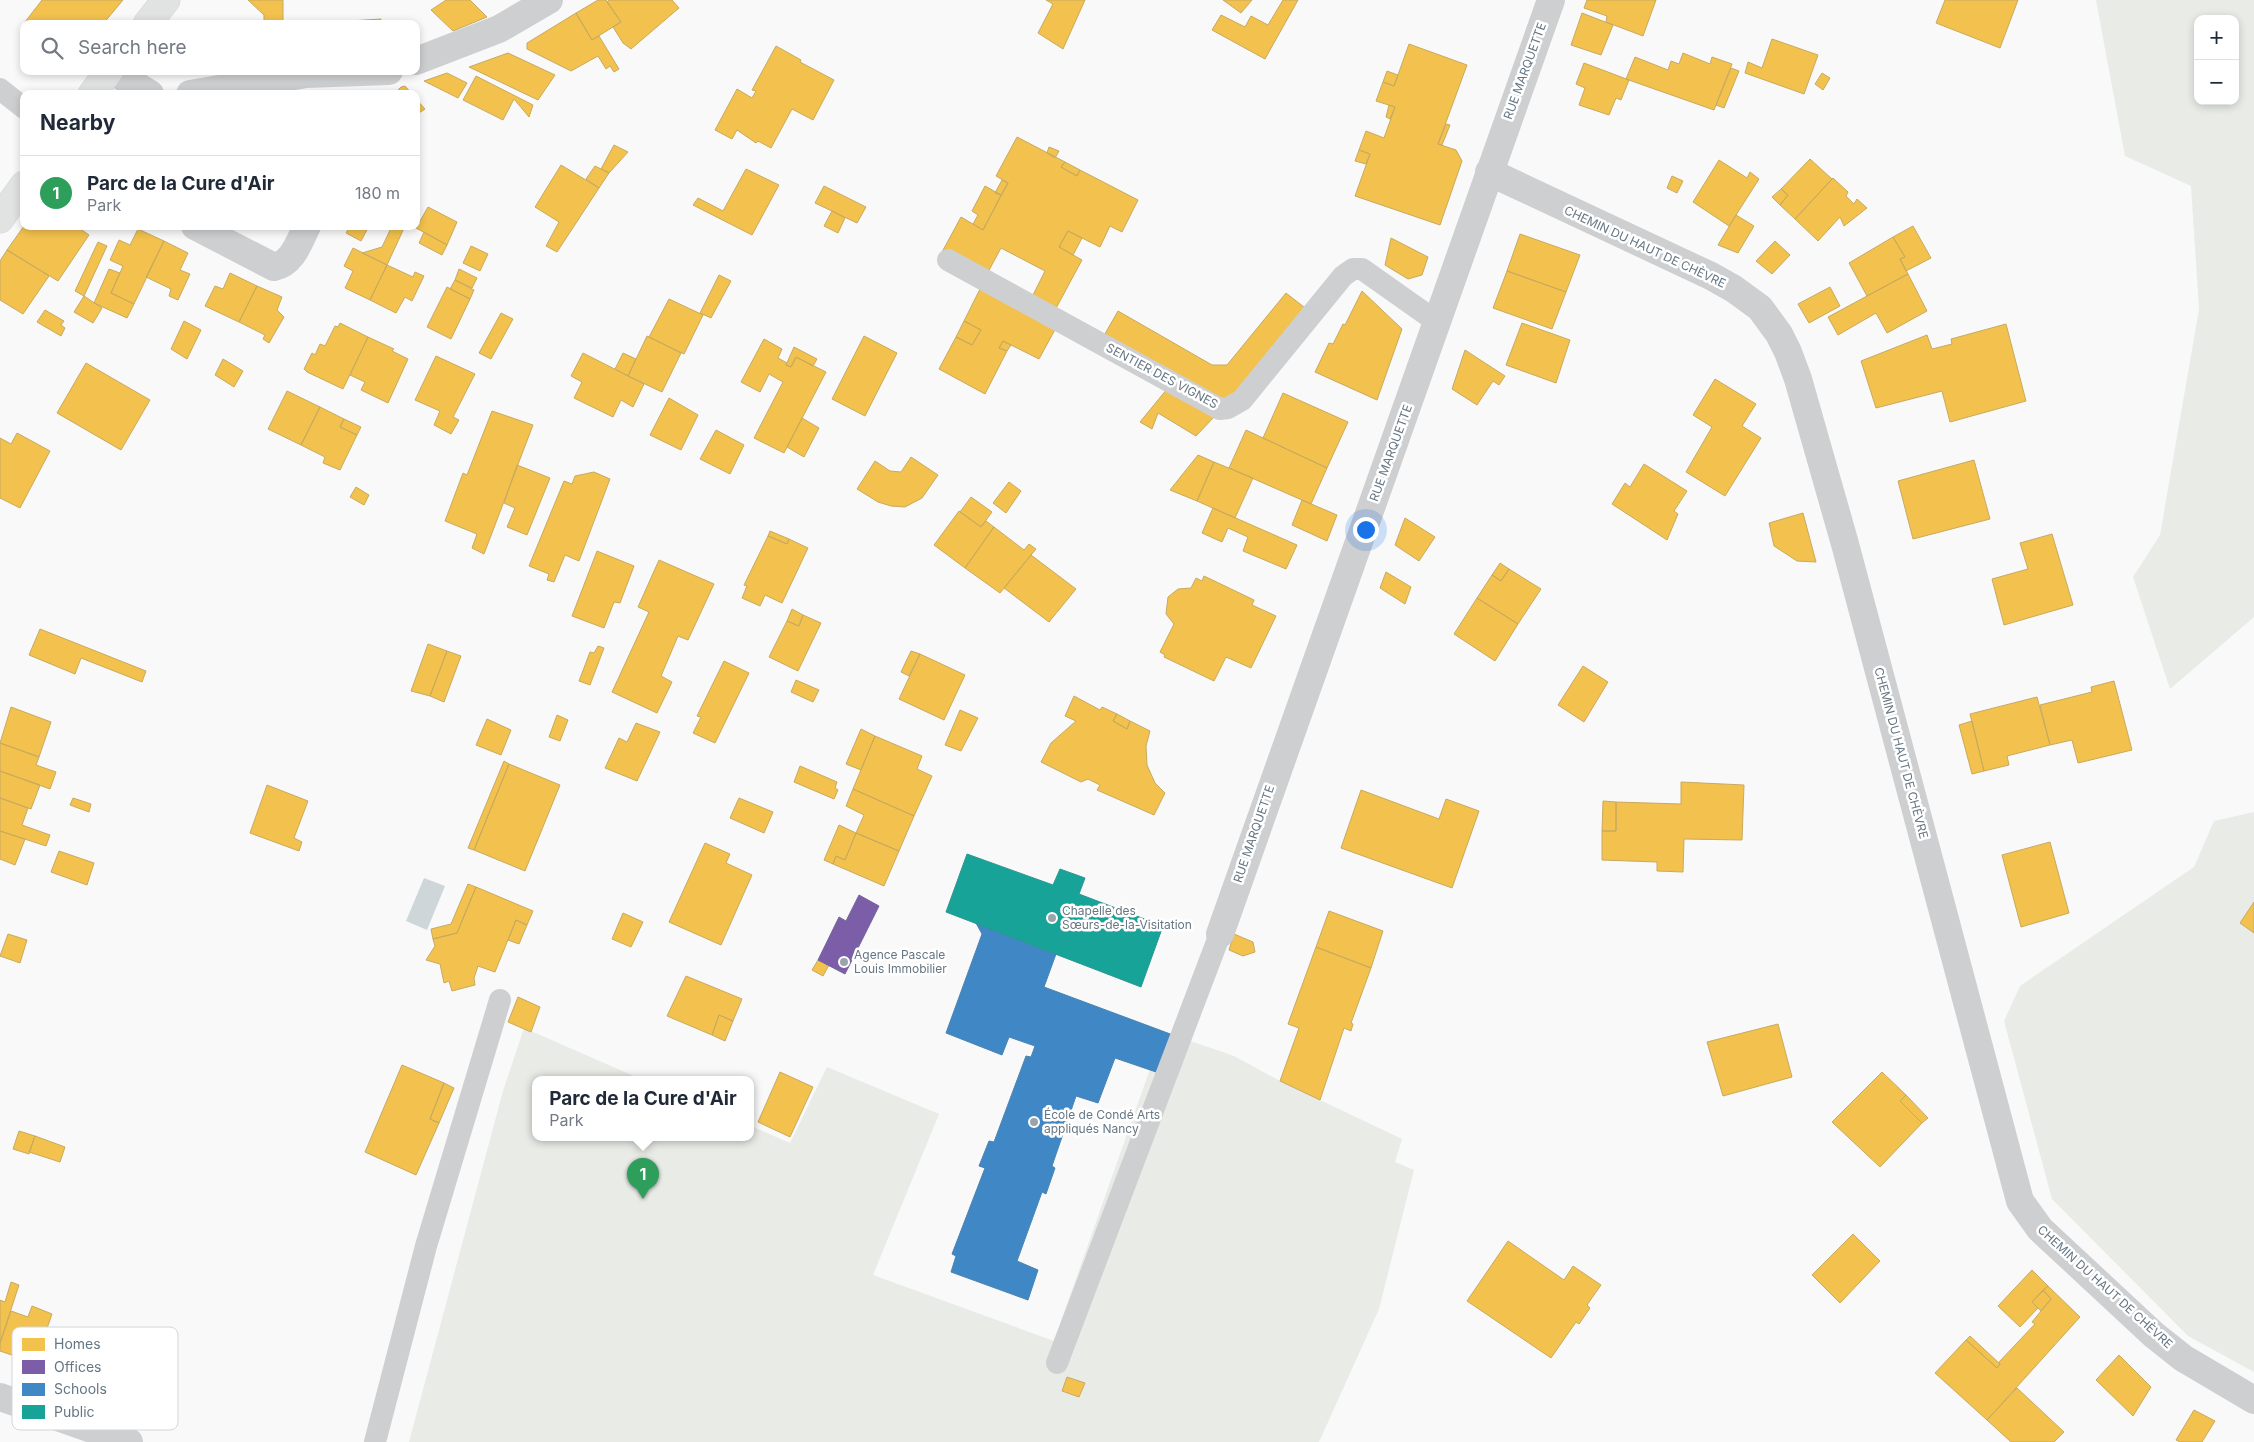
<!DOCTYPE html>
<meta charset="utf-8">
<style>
body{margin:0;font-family:Inter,sans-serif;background:#f6f6f7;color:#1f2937}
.controls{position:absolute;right:15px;top:15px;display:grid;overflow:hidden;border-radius:10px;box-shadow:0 2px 8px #0003}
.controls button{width:45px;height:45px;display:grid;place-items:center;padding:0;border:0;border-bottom:1px solid #e0e1e3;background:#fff;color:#1f2937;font:25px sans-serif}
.you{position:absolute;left:1365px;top:529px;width:18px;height:18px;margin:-12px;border:4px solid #fff;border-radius:50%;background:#1a73e8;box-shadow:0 0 0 8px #1a73e833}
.badge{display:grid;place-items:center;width:32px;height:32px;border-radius:50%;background:#56606c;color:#fff;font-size:16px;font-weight:700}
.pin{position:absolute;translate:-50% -41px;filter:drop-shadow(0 1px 2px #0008)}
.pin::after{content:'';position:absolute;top:26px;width:18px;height:15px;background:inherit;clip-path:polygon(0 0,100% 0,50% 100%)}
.popup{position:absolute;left:532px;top:1076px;width:222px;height:65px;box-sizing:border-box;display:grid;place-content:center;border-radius:10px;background:#fff;filter:drop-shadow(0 1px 4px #0005);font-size:16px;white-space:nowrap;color:#747a83}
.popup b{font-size:19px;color:#1f2937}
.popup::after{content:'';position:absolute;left:50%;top:100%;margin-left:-10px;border:10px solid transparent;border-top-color:#fff}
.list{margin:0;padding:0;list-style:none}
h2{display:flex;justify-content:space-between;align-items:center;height:65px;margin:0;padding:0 20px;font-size:21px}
h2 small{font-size:16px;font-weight:400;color:#747a83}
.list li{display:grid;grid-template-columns:32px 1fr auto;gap:15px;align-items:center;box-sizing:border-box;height:75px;padding:0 20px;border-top:1px solid #e0e1e3}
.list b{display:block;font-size:19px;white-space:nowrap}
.list p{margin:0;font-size:16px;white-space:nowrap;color:#747a83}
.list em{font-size:16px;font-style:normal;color:#747a83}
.icon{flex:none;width:28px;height:28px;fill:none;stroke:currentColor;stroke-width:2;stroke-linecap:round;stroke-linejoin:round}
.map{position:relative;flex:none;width:2254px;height:1442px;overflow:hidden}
.search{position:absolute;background:#fff;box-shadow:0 2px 8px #0003;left:20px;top:20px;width:400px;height:55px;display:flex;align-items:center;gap:12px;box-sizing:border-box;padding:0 18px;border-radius:10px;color:#747a83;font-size:19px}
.panel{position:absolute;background:#fff;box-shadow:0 2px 8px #0003;left:20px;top:90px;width:400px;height:140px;border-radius:10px}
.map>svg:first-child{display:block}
.green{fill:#e8ebe6;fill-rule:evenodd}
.water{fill:#ced6d9}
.homes{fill:#f2c14e;stroke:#c8aa5e}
.offices{fill:#7b5ea7;stroke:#74659c}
.schools{fill:#3f88c5;stroke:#4a83b1}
.public{fill:#17a398;stroke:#2e9692}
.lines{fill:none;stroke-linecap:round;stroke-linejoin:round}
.secondary-casing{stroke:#d5d6d7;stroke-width:29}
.lane{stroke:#cecfd0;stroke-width:22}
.street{stroke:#cecfd0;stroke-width:28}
.secondary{stroke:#e1e2e2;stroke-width:28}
.poi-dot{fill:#99a4ac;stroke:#fff;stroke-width:2}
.labels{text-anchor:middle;stroke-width:5;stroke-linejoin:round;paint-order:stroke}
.street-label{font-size:12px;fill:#657683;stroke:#fff}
.poi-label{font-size:12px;fill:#657683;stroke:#fff;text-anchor:start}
.key{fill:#fff;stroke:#d1d6da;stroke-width:1}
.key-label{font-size:14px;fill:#657683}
</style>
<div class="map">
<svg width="2254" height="1442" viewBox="0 0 2254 1442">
<rect width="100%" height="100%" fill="#f9f9f9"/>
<path class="green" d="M2096,0h158v617l-84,72 -37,-112 27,-42 39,-226 -8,-123 -66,-30zM2198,19h37v82h-37z
M2254,812v560l-66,-36 -136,-137 -48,-178 16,-35 174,-119 20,-46z
M524,1028l119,52h-107v58h214l1,-12 39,17 37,-76 112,47 -66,161 181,66 96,-272 23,-34 61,21 46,25 122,58 -7,23 19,8 -35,139 -60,133h-910l94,-351z"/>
<path class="water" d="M424,878l21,8 -18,44 -21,-9z"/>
<path class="homes" d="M42,0h81l-20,24h-75l-3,-2z
M248,0h35v24h-19v-9z
M446,0h24l17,17 -34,14 -22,-21z
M598,0h8l15,22 -29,18 -16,-27z
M609,0h63l7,8 -48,41 -8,-6 -10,-16 8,-5 -14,-20z
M1046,0h39l-22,49 -25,-16 15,-29z
M1223,0h29l-11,13z
M1283,0h15l-33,59 -53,-29 9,-15 24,12 6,-11 17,9z
M1587,0h69l-13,36 -37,-14 1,-6 -23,-8z
M1945,0h73l-18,48 -64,-25z
M576,13l16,27 7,-4 20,33 -5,3 -4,-6 -4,3 -8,-13 -27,15 -44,-22v-6z
M1582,13l31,12 -12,30 -30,-10z
M381,19v5h-68l37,-3z
M1772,39l46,16 -14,39 -59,-21 3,-11 14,6z
M1409,44l58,21 -29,79 18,6 6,11 -22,64 -85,-29 15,-42 -11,-4 7,-19 18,7 11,-31 -19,-6 7,-19 11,4z
M776,46l25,14 -1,2 34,18 -21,40 -21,-11 -21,39 -13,-7 -2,2 -19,-13 -5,9 -17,-9 22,-41 15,9 4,-7 -4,-1z
M508,53l47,22 -17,25 -69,-33z
M1683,53l27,11 2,-7 20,7 -18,46 -88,-31 9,-22 33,13 3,-9 8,3z
M1584,63l45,17 -8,20 -5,-2 -7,17 -30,-10 6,-17 -9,-4z
M1731,68l8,3 -15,37 -8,-3z
M1387,71l11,4 -4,11 -11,-4z
M447,73l20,10 -9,15 -34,-17z
M1822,73l8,5 -7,12 -8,-6z
M476,76l57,29 -4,12 -15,-18 -11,21 -40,-20z
M405,86l7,8h-18l7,-7z
M416,99l9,10 -9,6z
M1389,105l6,2 -5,12 -4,-2z
M1446,124l4,1 -8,20 -4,-1z
M1017,137l48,25 -4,5 16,9 3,-6 58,30 -16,32 -12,-6 -10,21 -32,-16 -9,16 23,13 -28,52 -23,-13 14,-28 -44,-23 -14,26 -45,-22 19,-35 22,13 25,-47 -12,-7z
M614,145l14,7 -19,21 -8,-4z
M1049,147l10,4 -4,7 -8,-5z
M1359,150l11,4 -4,10 -11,-3z
M1810,159l22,20 -37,40 -15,-14 8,-10 -7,-6z
M1719,160l28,18 3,-6 9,7 -30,47 -36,-24z
M1065,162l15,8 -3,6 -16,-9z
M561,165l38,23 -42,64 -11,-6 13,-24 -24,-15z
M595,166l14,7 -10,15 -13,-9z
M746,169l33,16 -27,50 -59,-30 5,-7 25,13z
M1672,176l11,5 -6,12 -10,-5z
M1833,178l15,14 -2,4 8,8 3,-5 10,9 -23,18 -4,-9 -22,24 -23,-22z
M1002,180l6,3 -7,12 -6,-2z
M824,186l42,21 -9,16 -42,-20z
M985,186l16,9 -18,35 -10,-6 5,-9 -6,-4z
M1781,189l7,6 -8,10 -8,-8z
M428,207l29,15 -10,23 -31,-17z
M832,211l13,7 -7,15 -14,-7z
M1736,215l18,11 -16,27 -20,-8z
M24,226h52l13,9 -31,46 -51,-31z
M350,226h19l-8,15 -15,-8z
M392,226h13l-18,39 -25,-12 20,-6z
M1913,226l18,32 -25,13 -6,-12 5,-2 -12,-20z
M138,229l26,12 -30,63 -23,-11 12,-27 -13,-6 9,-20 11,5z
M1068,231l14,7 -9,17 -14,-8z
M424,232l23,13 -5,10 -23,-12z
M1520,234l60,21 -14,37 -59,-21z
M1893,237l12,20 -5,2 8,15 -41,22 -18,-33z
M1391,238l37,19 -6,18 -14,4 -23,-14z
M164,241l24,12 -8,17 10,4 -12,26 -9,-4 2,-7 -25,-12z
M1775,241l15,14 -18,19 -16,-13z
M98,242l9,4 -23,50 -9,-5z
M471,246l17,8 -8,17 -17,-8z
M353,248l34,17 -17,35 -25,-12 8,-17 -9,-5z
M7,250l42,26 -26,38 -23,-14v-39z
M387,265l26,12 2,-5 9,4 -12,25 -7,-4 -9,16 -26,-13z
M109,269l11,4 -9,20 23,11 -7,14 -33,-15z
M459,269l18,9 -5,10 -17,-8z
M1507,271l59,21 -14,37 -59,-21z
M230,273l27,13 -18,36 -34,-16 10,-20 8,3z
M1908,274l19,37 -40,22 -11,-20 -38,22 -10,-18z
M719,275l12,6 -20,37 -11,-5z
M455,280l19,10 -4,9 -20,-10z
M982,285l75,41 -18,33 -36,-18 -4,7 8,3 -22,43 -46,-25 17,-32 16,8 9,-15 -17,-9z
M257,286l25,11 -5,13 7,7 -15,26 -6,-4 2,-4 -26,-13z
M447,287l23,12 -19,40 -24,-12z
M1830,287l10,19 -31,17 -11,-19z
M1362,291l40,38 -25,71 -62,-28 14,-29 4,1 10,-20 2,1z
M1286,293l23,18 -72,90 -20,3 -115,-65 16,-28 94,54h15z
M84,296l18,12 -9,15 -19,-11z
M669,299l34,16 -19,39 -35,-17z
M45,310l19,11 -3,4 4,3 -4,8 -24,-14z
M501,313l12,6 -22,40 -12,-6z
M184,321l17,9 -14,29 -16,-10z
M964,321l17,9 -9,15 -16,-8z
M340,323l28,14 -25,52 -36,-17 -3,-3 8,-16 3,2 5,-11 5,2 10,-20 3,1z
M1522,323l48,17 -14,43 -50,-18z
M2006,324l20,77 -76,21 -8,-31 -66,17 -15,-47 66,-26 5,14 20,-5 -1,-5z
M647,336l34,17 -19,39 -34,-16z
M864,336l33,17 -32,63 -33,-17z
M368,337l26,12 -2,2 16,8 -20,44 -27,-13 4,-8 -15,-7z
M764,339l18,10 -4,9 9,5 -1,2 5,2 5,-10 30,15 -42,81 -30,-15 29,-56 -14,-8 -9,18 -19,-10z
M1003,341l8,4 -4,6 -8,-3z
M794,347l23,12 -4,7 -17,-9 -5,10 -5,-2z
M1465,350l40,26 -6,9 -6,-4 -16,24 -25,-16z
M583,353l61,31 -11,23 -12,-7 -8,17 -39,-19 8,-16 -11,-6z
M623,353l13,6 -8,17 -13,-7z
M436,356l39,18 -22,43 6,3 -8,14 -17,-9 6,-14 -25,-11z
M223,359l20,12 -9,16 -19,-12z
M86,363l64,37 -29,50 -64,-37z
M1715,379l41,25 -14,22 19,12 -36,58 -39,-24 26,-45 -19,-12z
M1167,389l48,27 -19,20 -38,-23 -6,16 -12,-7z
M287,391l33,16 -19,38 -33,-16z
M1283,393l65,29 -21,46 -64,-30z
M669,398l29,17 -17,35 -31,-15z
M320,407l24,12 -4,8 17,8 -17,35 -17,-7 2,-6 -24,-12z
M492,411l41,14 -49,129 -12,-6 5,-14 -32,-13 18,-48 4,2z
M802,418l17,10 -15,29 -17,-10z
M344,419l17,8 -4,8 -17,-8z
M716,430l28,15 -14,29 -30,-15z
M1246,430l81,38 -16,36 -82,-36z
M17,433l33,18 -30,57 -20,-10v-60l11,6z
M1198,455l16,7 -17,39 -27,-11z
M911,457l27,18 -16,23 -17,9 -14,-1 -13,-4 -21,-13 18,-28 15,10 11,1z
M1974,460l16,59 -77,20 -15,-58z
M1214,462l39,16 -18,40 -38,-17z
M1644,464l43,27 -13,20 4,3 -11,26 -55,-36 13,-21 5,4z
M517,465l33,13 -23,57 -20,-8 8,-19 -11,-5z
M594,472l16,7 -31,82 -14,-6 -11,27 -7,-2 2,-6 -20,-8 35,-85 8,3 3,-8z
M1009,482l12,9 -15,22 -13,-10z
M356,487l13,8 -5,10 -14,-8z
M971,497l21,15 -11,15 -21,-15z
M1302,500l35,15 -10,26 -35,-16z
M1213,508l84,37 -11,24 -43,-18 5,-14 -20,-9 -6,14 -20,-9z
M959,511l22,16 5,-6 8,6 -29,41 -31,-23z
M1803,513l13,49 -19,-1 -23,-15 -5,-23z
M1405,518l30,19 -16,24 -24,-16z
M994,527l30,23 5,-6 7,5 -36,44 -35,-25z
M770,531l19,8 -2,5 -19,-8z
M2052,534l21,71 -69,20 -12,-46 36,-10 -8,-26z
M768,536l19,8 2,-5 19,9 -26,55 -17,-8 -5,11 -18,-8 5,-12 -3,-1z
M597,551l37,15 -14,37 -6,-1 -10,26 -32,-12z
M1031,555l45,34 -27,33 -45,-34z
M659,560l55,24 -26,56 -10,-4 -17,40 11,6 -15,31 -45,-21 37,-80 -11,-5z
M1500,563l9,6 -8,12 -9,-6z
M1509,569l32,20 -23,35 -41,-26 15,-23 9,6z
M1386,572l25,15 -6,17 -25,-16z
M1204,576l50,24 -2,5 24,11 -25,52 -25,-11 -12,24 -50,-24 1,-2 -5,-3 14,-28 -8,-10 2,-17 10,-8 13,-1 5,-10 6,3z
M1477,598l41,26 -23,37 -41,-27z
M792,609l11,6 -4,11 -12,-5z
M803,615l18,8 -23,48 -29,-14 18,-36 12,5z
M40,629l106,42 -4,11 -61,-24 -6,16 -46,-19z
M428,644l19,7 -17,45 -19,-5z
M598,646l6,2 -14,37 -11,-4 11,-29 4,1z
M447,651l14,5 -17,46 -14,-6z
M911,651l9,3 -11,22 -8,-4z
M920,654l45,21 -21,45 -45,-21z
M724,661l25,12 -34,70 -22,-10 8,-16 -4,-1z
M1583,666l25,16 -24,40 -26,-17z
M796,680l23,10 -6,12 -22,-10z
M2114,681l18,69 -54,13 -6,-23 -22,5 -10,-40 52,-13 -1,-5z
M1074,696l26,14 2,-3 15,7 -4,7 14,8 3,-8 20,10 -4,15 1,19 8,18 10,10 -11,22 -57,-25 3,-5 -12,-6 -7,3 -40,-20 10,-19 25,-22 -11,-5z
M2037,697l13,48 -43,11 2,9 -25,6 -14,-57z
M11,707l40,15 -12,35 -39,-14z
M960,710l18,8 -17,33 -16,-6z
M1117,714l13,7 -3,8 -14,-8z
M557,715l11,5 -8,21 -11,-4z
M487,719l24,11 -10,25 -25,-10z
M1972,721l12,50 -12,3 -13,-49z
M636,723l24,9 -23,49 -32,-13 14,-30 8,4z
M861,729l14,7 -14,34 -15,-6z
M875,736l47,20 -5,13 15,7 -18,40 -61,-27z
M0,743l39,14 -3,8 20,7 -6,17 -50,-18z
M504,761l5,3 -35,86 -6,-2z
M509,764l51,21 -35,86 -51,-21z
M800,766l37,16 -2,6 3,2 -4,9 -40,-17z
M0,771l40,14 -9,24 -31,-11z
M1681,782l63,3 -2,55 -58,-1 -1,33 -26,-1v-9l-55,-2v-29h14v-29l65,2z
M267,785l41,16 -14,37 8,4 -3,9 -49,-18z
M853,789l61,27 -15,35 -43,-18 8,-18 -18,-9z
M1361,790l78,29 7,-20 33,12 -27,77 -111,-40z
M0,798l28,10 -6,17 28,10 -4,11 -46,-15z
M73,798l18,6 -2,8 -19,-7z
M739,798l34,14 -9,21 -34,-15z
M1603,801l13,1v29h-14z
M839,825l17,8 -11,27 -9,-4 -3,8 -9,-4z
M0,831l25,8 -10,26 -15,-6z
M856,833l43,18 -15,35 -51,-22 3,-8 9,4z
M2050,842l19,71 -48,14 -19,-72z
M705,843l25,11 -4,9 26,12 -31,70 -52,-23z
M59,851l35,12 -7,22 -36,-13z
M468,884l8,3 -19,46 -24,6 -2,-10 20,-5z
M476,887l57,24 -6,14 -11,-5 -21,52 -17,-6 -4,12 1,7 -23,6 -3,-10 -5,2 -4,-19 -14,-4 9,-14 -2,-7 24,-6z
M2254,902v31l-14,-10z
M1329,911l54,20 -12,37 -55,-21z
M623,913l20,9 -12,25 -19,-8z
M516,920l11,5 -8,19 -11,-4z
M8,934l19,6 -7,23 -20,-7z
M1234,934l19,8 2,10 -12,4 -14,-6z
M1316,947l55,21 -20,55 2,1 -2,7 -7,-3 -24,72 -40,-19 19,-53 -11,-4z
M818,960l11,5 -6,11 -11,-6z
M686,976l56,23 -9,22 -14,-6 -7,20 -45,-19z
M518,997l22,10 -9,25 -23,-10z
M719,1015l14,6 -8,20 -13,-6z
M1778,1024l14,53 -69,19 -16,-54z
M402,1065l42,18 -14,36 9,4 -23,52 -51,-23z
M780,1072l33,15 -23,50 -32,-15z
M1882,1072l24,23 -6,6 22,22 -42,44 -48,-45z
M444,1083l10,5 -15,35 -9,-4z
M1906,1095l22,23 -6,5 -22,-22z
M19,1131l16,5 -6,18 -16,-5z
M35,1136l30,11 -5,15 -31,-10z
M1853,1234l27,27 -40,42 -28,-28z
M1508,1241l56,39 9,-14 28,19 -14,20 3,3 -11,16 -3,-2 -25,36 -84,-57z
M2032,1270l16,16 -16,16 6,6 -18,19 -22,-21z
M11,1282l8,3 -19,58v-43l5,2z
M2048,1286l32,31 -93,103 -52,-47 31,-33 31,28 3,-4 -1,-2 36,-38 -3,-2 19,-23 -8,-9z
M2043,1290l8,9 -10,12 -9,-9z
M32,1306l20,8 -17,49 -35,-12v-8l11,-32 17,6z
M1970,1336l30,28 -3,4 -31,-28z
M102,1352l49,18 -12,18 3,3 4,12 -5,-1 -4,11 -15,-4 -3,11 -37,-13z
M2119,1355l32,32 -18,29 -37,-36z
M1067,1377l18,6 -6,14 -17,-6z
M2017,1388l47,44 -10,10h-43l-24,-22z
M2194,1410l21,11 -13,21h-22l-4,-2z"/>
<path class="offices" d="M859,895l20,11 -34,68 -27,-14 21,-43 7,4z"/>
<path class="schools" d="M976,923l80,31 -12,33 129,48 -14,38 -44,-15 -17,45 -22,-7 -24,70 3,2 -9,26 -4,-2 -25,69 21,9 -10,30 -77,-28 5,-16 -4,-2 33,-86 -6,-2 10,-25 5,1 32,-86 5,1 4,-11 -26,-9 -7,18 -56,-22 36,-99z"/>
<path class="public" d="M967,854l86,31 7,-16 25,9 -6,16 84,32 -22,61 -195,-75z"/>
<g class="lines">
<defs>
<path id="secondary" d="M147,24l19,-24
M92,94l17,-23
M0,219l24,-34"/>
</defs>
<use href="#secondary" class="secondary-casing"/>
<path class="lane" d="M0,89l24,19
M948,260l272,149 8,-1 14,-8 101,-124 10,-7h9l75,53
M1057,1363l163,-429
M375,1442l51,-196 74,-246"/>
<path class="street" d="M416,61l83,-32 50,-29
M113,71l37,23
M190,94l116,-20 83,-3
M1489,172l222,104 23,13 26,19 19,26 9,18 10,27 47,165 175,657 20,28 114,106 29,23 71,42
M195,226l79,41c19,-4 25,-25 33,-41
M1220,934l331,-934
M0,1397l129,45"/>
<use href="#secondary" class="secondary"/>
</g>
<g class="poi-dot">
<circle cx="1052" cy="918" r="5"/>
<circle cx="844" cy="962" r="5"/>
<circle cx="1034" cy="1122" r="5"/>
</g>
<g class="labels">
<g class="street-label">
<text transform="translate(1525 71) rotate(-70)" y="4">RUE MARQUETTE</text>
<text transform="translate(1645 247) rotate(25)" y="4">CHEMIN DU HAUT DE CHÈVRE</text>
<text transform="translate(1162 376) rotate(28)" y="4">SENTIER DES VIGNES</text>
<text transform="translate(1391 453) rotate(-70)" y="4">RUE MARQUETTE</text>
<text transform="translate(1901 753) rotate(75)" y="4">CHEMIN DU HAUT DE CHÈVRE</text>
<text transform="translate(1254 834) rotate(-71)" y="4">RUE MARQUETTE</text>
<text transform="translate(2105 1287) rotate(42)" y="4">CHEMIN DU HAUT DE CHÈVRE</text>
</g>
<g class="poi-label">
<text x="1062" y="915">Chapelle des<tspan x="1062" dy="14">Sœurs-de-la-Visitation</tspan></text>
<text x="854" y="959">Agence Pascale<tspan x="854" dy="14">Louis Immobilier</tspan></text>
<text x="1044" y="1119">École de Condé Arts<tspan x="1044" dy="14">appliqués Nancy</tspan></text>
</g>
</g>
<rect x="12" y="1327" width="166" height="103" rx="8" class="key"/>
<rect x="22" y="1338" width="23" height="13" fill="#f2c14e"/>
<rect x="22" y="1360" width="23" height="14" fill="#7b5ea7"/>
<rect x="22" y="1383" width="23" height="13" fill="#3f88c5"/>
<rect x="22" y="1405" width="23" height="14" fill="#17a398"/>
<g class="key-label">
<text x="54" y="1349">Homes</text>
<text x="54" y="1372">Offices</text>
<text x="54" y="1394">Schools</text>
<text x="54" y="1417">Public</text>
</g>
</svg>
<div class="controls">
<button>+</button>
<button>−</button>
</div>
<div class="you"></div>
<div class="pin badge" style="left:643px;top:1199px;background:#2e9e5b">1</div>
<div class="popup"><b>Parc de la Cure d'Air</b>Park</div>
<div class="search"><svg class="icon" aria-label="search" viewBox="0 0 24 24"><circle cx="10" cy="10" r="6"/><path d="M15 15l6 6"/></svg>Search here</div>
<section class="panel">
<h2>Nearby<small></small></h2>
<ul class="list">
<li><span class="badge" style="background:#2e9e5b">1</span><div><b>Parc de la Cure d'Air</b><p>Park</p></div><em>180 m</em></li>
</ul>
</section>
</div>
